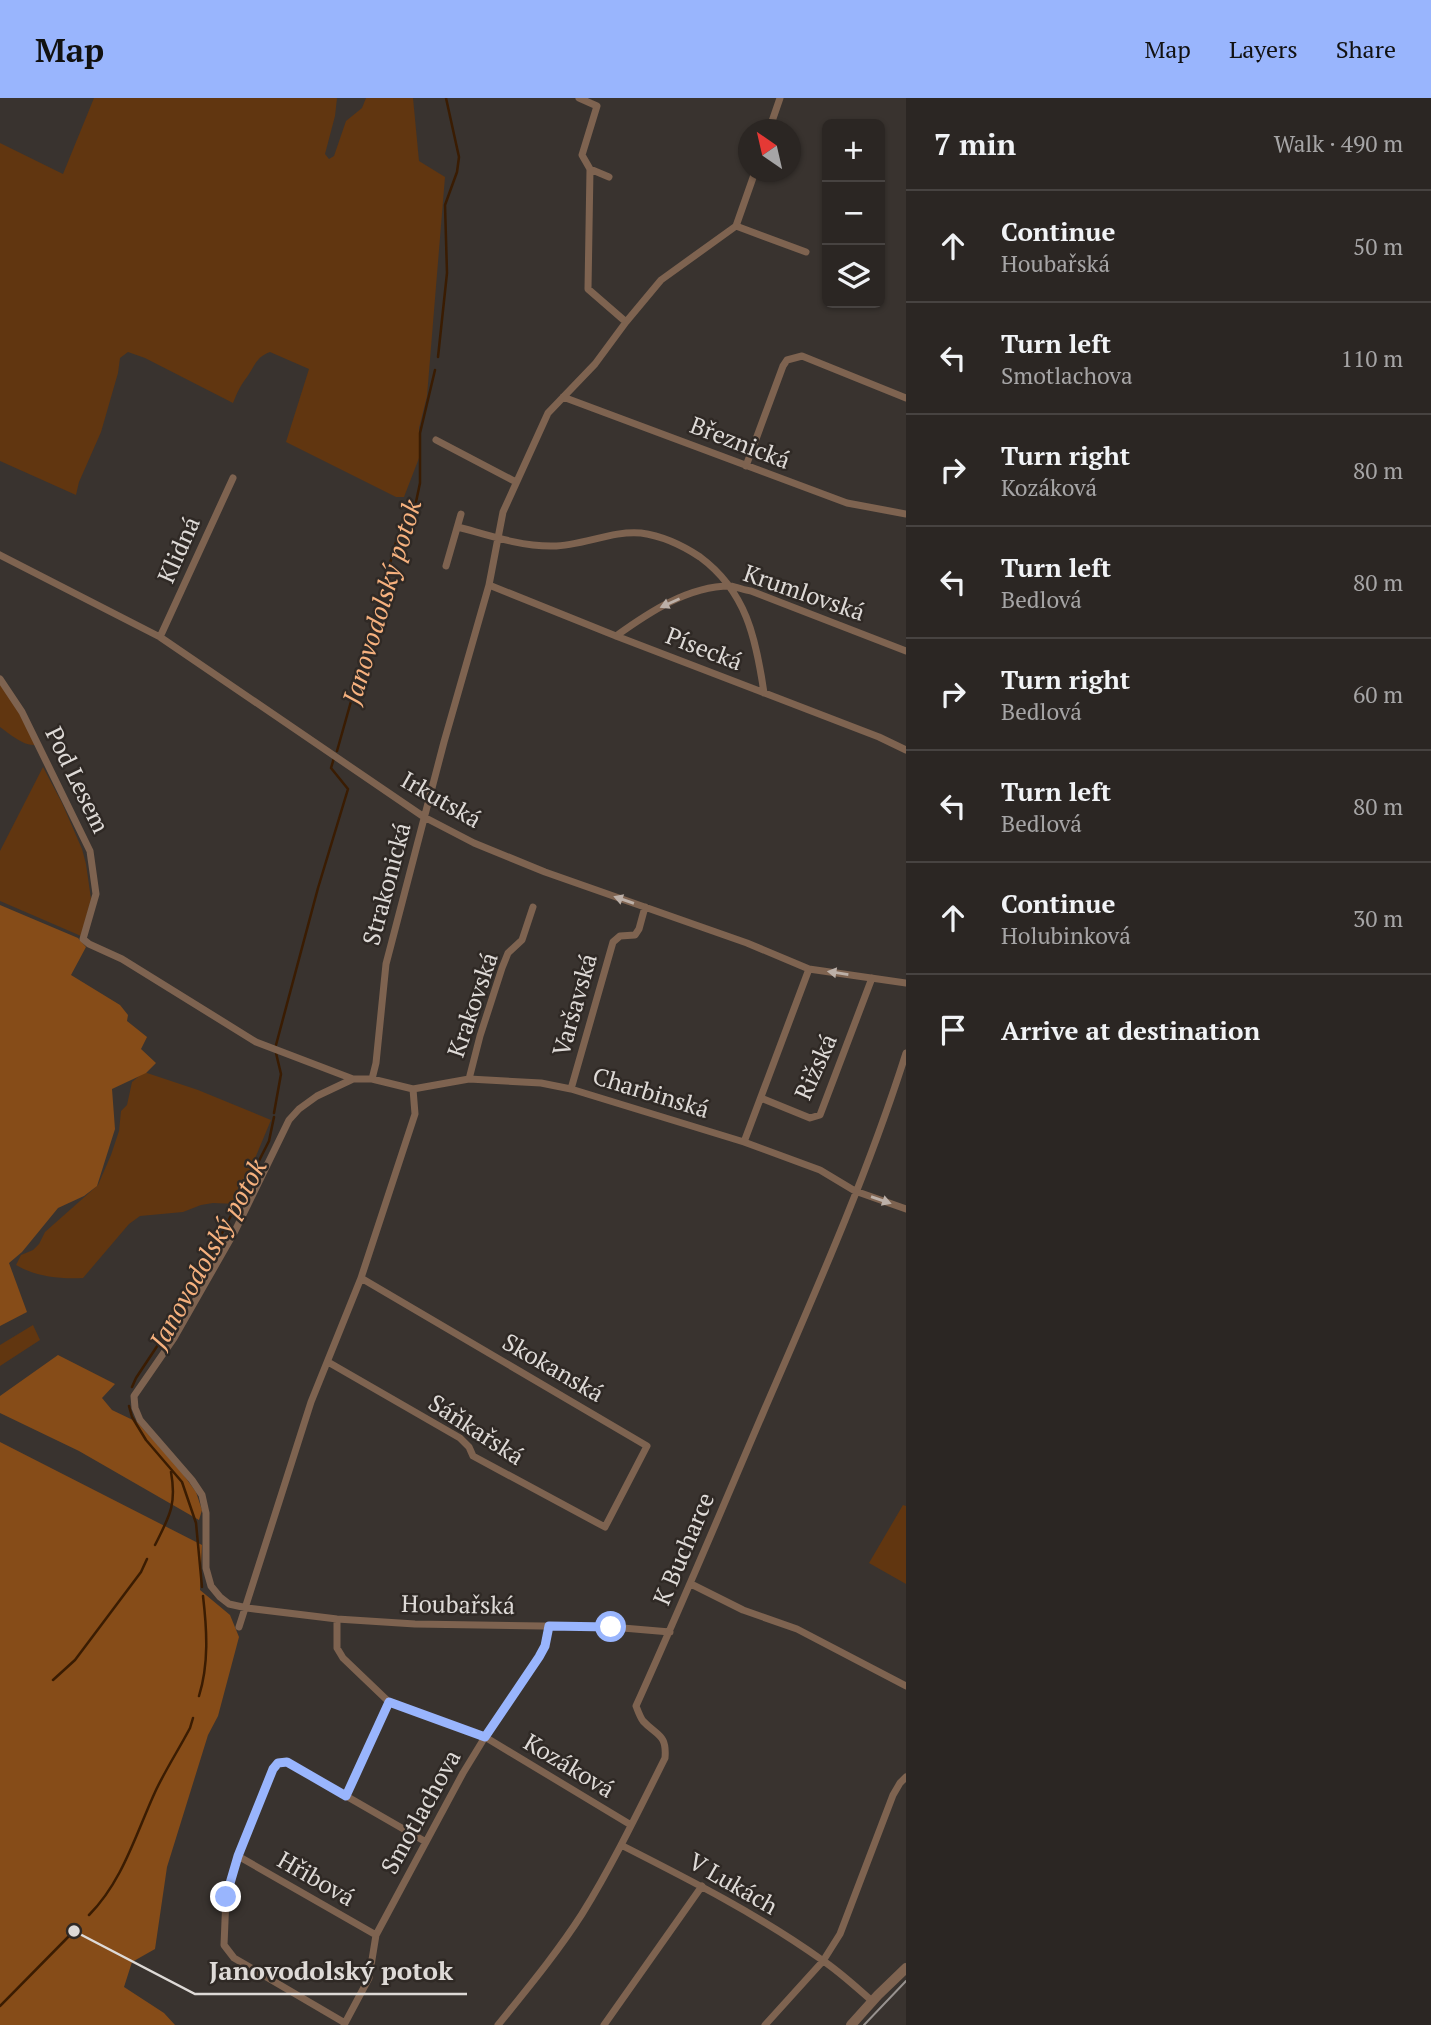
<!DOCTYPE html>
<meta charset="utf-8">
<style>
body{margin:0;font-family:"PT Serif",serif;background:#332e2b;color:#f1f3f6}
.controls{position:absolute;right:21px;top:21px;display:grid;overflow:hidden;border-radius:10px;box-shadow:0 2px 5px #0004}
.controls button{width:63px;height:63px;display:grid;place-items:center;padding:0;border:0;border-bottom:2px solid #474341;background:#2b2623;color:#f1f3f6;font:35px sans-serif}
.compass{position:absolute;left:738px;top:21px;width:63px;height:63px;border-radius:50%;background:#2b2623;box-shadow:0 2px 5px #0004;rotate:326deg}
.stop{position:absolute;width:21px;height:21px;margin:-16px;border:5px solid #99b5fd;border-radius:50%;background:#fff}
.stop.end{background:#99b5fd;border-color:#fff;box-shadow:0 2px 7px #0008}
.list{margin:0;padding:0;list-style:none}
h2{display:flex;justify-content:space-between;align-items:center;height:91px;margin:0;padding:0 28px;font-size:30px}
h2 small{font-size:23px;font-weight:400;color:#a6a5a6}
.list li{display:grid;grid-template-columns:46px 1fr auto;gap:21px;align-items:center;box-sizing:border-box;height:112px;padding:0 28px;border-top:2px solid #474341}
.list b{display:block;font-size:26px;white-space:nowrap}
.list p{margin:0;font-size:23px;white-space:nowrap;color:#a6a5a6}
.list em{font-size:23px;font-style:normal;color:#a6a5a6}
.icon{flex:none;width:38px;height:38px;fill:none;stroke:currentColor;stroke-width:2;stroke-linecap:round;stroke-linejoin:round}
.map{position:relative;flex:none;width:906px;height:1927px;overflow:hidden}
header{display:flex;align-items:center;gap:42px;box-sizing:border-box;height:98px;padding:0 35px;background:#99b5fd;color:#111}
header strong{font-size:33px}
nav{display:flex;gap:38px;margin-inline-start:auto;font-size:24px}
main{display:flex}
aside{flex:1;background:#2b2623}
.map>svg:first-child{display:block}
.green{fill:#613610}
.forest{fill:#864c18}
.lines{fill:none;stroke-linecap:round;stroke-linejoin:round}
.stream{stroke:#3a1c02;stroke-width:2.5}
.minor{stroke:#7e6350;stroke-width:7}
.tertiary{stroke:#7e6350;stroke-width:10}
.tram{stroke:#97928f;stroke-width:2}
.oneway{fill:#bcb0a8}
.route{stroke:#99b5fd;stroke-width:9}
.labels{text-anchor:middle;stroke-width:5;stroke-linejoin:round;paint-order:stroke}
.street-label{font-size:24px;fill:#dedad7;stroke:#2f2925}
.water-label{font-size:26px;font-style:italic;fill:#f6b17e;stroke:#2f2925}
.leader{fill:none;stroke:#dedad7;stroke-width:2.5}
.callout-dot{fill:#dedad7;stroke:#2f2925;stroke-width:2.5}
.callout-label{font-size:26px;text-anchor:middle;font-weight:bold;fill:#dedad7;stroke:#2f2925;stroke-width:5;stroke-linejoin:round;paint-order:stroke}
</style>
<header>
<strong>Map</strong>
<nav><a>Map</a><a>Layers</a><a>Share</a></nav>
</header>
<main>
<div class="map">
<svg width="906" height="1927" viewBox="0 0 906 1927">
<rect width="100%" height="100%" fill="#39332f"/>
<path class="green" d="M94,0h243l-2,18 -10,38 4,5 5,-3 12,-35 16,-13 4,-10h47l6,63 26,16 -18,219 -8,32v30l-15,39h-8l-110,-55 23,-73 -39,-17c-14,5 -15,14 -23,25 -7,9 -10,16 -14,26l-88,-45 -17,-6 -8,6 -2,15 -17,59 -22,50 -3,13 -76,-34v-318l63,31z
M0,586l19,25 16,36c-12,1 -25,-11 -35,-18z
M43,669l19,36 20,46 4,15 5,35 -10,37 -81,-35v-50z
M144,974l54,18 73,30 -23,55 -6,23 -5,6 -24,-1 -12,2 -18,7 -43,4 -11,8 -46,54c-24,1 -46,-1 -67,-13l5,-10 12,-5 6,-6 6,-12 53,-47 13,-30 8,-24 2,-20 6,-6 5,-23z
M33,1227l7,15 -40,26v-21z
M903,1407l3,1v78l-37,-21z"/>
<path class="forest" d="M0,807l78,33 8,9 -15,28 49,30 8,10 -1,6 20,16 -6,12 15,14 -10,10 -34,16 3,40 -18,57 -13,10 -26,12 -36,44 -13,11 18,49 -27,14z
M58,1257l57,29 -13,14 10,12 25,12 43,48 16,22 6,18 -3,10 -120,-69 -79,-38v-17z
M0,1344l202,103 -2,45 30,25 9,22 -21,79 -10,19 -41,132 -12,82 -23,13 -8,25 40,26 11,12h-175z"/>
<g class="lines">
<path class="stream" d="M438,259l9,-84 -2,-68 12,-33 2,-15 -13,-59
M337,653l59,-209 20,-40 4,-19v-50l15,-63
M276,947l42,-157 30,-99 -17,-21 3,-10
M274,1015l7,-39 -5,-21
M132,1289l4,-9 53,-80 80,-157 5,-24
M129,1308l3,11 14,23 36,42 14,41 6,64
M155,1447c14,-28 22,-40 16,-73
M53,1582l22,-20 66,-88 6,-13
M199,1598c10,-32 8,-66 4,-100
M89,1817c34,-34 47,-82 67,-125 10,-21 23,-41 34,-62l3,-10
M0,1908l74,-75"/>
<path class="minor" d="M579,0l18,8 -15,49 8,14 -2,120 38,33
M769,32l11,-32
M590,71l19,8
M736,128l70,26
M563,299l284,106 59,11
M436,342l80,42
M746,368l37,-100 4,-6 15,-4 104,42
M458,429c30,8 61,19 93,19 29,1 61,-16 90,-13 22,3 41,12 59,24 46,34 56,81 64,136
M0,457l160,82 264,180 50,26 71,29 202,71 62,26 97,14
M446,468l15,-52
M489,487l127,51 263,101 27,13
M616,538c32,-23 72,-50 114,-50 7,1 14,4 21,5l155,60
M160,539l73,-159
M0,581l22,33 68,139 6,43 -13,45 6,5 33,15 134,83 97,37
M372,981l4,-16 10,-99 58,-222 45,-157 14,-73 45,-99 47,-49 31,-42 35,-42 75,-54 19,-54
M469,981l11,-43 22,-68 6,-15 14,-13 11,-33
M571,991l42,-147 7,-6 15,-1 4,-6 6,-22
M761,1000l49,20 10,-3 52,-137
M744,1044l65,-173
M328,1264l132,76 9,9 4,9 132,71 42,-81 -286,-168
M691,1486l52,26 54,19 109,57
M337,1521v29l6,10 46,44 96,35 146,88
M239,1529l72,-225 50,-124 54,-164 -2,-25
M670,1534l-59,-5 -196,-3 -78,-5 -90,-11 -18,-4 -9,-7 -9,-11 -5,-18v-55l-4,-18 -10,-15 -52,-60 -5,-12 -1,-12 40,-58 61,-107 54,-111 10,-11 18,-13 36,-17h19l41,10 56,-10 72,4 30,6 173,53 76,28 35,21 51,18
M346,1698l43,-94
M621,1747c69,35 138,70 201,115 18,12 34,27 50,41
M238,1758l138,79
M345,1925l-111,-65 -10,-13 2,-48 12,-41 35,-87 5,-6 9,-1 139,80
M344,1927l25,-47 7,-43 87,-162 22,-36 54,-80 6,-11 4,-20
M498,1927c29,-36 59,-72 84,-111 31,-50 57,-104 83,-156 2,-24 -8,-22 -22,-37 -3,-4 -5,-10 -7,-15 44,-97 85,-195 127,-293 51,-118 104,-237 143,-360
M604,1927l98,-139
M765,1927l58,-64 17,-27 53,-139 7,-12 6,-6"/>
<path class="tertiary" d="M851,1927l27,-30 28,-27"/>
<path class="tram" d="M864,1927l42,-44"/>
</g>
<defs><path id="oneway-solid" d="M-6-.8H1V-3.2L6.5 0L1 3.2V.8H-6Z" transform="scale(1.75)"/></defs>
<g class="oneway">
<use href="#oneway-solid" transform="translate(670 505) rotate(156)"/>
<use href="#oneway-solid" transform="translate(624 802) rotate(-161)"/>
<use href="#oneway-solid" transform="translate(838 875) rotate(-171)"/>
<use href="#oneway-solid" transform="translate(881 1102) rotate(19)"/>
</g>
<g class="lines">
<path class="route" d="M226,1799l12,-41 35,-87 5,-6 9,-1 59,34 43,-94 96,35 54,-80 6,-11 4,-20 62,1"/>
</g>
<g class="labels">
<g class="street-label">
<text transform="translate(740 345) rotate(21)" y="8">Březnická</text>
<text transform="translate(179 452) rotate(-66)" y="8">Klidná</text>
<text transform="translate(804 495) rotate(19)" y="8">Krumlovská</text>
<text transform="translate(704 551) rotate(21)" y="8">Písecká</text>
<text transform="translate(77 682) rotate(64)" y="8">Pod Lesem</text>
<text transform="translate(441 702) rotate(30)" y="8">Irkutská</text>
<text transform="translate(387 786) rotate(-75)" y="8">Strakonická</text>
<text transform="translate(473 907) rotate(-71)" y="8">Krakovská</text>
<text transform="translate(575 907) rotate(-74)" y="8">Varšavská</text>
<text transform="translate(816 969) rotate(-66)" y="8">Rižská</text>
<text transform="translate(651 995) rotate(17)" y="8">Charbinská</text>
<text transform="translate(553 1270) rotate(30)" y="8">Skokanská</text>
<text transform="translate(476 1332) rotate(33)" y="8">Sáňkařská</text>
<text transform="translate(684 1451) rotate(-67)" y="8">K Bucharce</text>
<text transform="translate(458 1507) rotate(1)" y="8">Houbařská</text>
<text transform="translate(569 1668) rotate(31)" y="8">Kozáková</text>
<text transform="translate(421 1714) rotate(-61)" y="8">Smotlachova</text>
<text transform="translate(316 1781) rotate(30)" y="8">Hřibová</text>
<text transform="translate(733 1786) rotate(30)" y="8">V Lukách</text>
</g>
<g class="water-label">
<text transform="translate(382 504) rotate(-73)" y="9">Janovodolský potok</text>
<text transform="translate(208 1156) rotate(-61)" y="9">Janovodolský potok</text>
</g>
</g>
<path class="leader" d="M74 1833L195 1896H467"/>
<circle class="callout-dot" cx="74" cy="1833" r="7"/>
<g class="callout-label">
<text x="331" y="1882">Janovodolský potok</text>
</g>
</svg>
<div class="controls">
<button>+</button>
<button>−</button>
<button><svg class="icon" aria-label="layers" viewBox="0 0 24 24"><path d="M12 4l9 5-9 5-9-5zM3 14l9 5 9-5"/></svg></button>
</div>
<svg class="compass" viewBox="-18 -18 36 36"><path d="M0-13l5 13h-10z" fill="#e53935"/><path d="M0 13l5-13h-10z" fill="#a6a5a6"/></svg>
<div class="stop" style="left:611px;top:1529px"></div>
<div class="stop end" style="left:226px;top:1799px"></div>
</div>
<aside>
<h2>7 min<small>Walk · 490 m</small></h2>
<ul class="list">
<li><svg class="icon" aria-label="ahead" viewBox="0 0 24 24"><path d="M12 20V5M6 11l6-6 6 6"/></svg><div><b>Continue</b><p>Houbařská</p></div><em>50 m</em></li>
<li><svg class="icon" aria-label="left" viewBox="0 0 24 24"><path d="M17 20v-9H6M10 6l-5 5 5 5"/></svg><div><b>Turn left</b><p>Smotlachova</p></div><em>110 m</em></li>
<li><svg class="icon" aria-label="right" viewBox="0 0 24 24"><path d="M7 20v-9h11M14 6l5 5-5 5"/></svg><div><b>Turn right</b><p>Kozáková</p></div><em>80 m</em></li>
<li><svg class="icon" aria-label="left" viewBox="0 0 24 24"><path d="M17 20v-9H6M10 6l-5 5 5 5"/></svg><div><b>Turn left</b><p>Bedlová</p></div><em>80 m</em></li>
<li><svg class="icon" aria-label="right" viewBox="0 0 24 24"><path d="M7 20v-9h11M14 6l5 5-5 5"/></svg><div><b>Turn right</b><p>Bedlová</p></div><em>60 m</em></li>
<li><svg class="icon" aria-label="left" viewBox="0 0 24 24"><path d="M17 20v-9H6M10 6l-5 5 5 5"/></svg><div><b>Turn left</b><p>Bedlová</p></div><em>80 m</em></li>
<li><svg class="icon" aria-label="ahead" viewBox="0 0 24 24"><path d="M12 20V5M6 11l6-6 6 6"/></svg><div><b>Continue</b><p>Holubinková</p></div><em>30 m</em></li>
<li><svg class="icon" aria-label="arrive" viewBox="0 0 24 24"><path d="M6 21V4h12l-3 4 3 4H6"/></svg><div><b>Arrive at destination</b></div></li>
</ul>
</aside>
</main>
